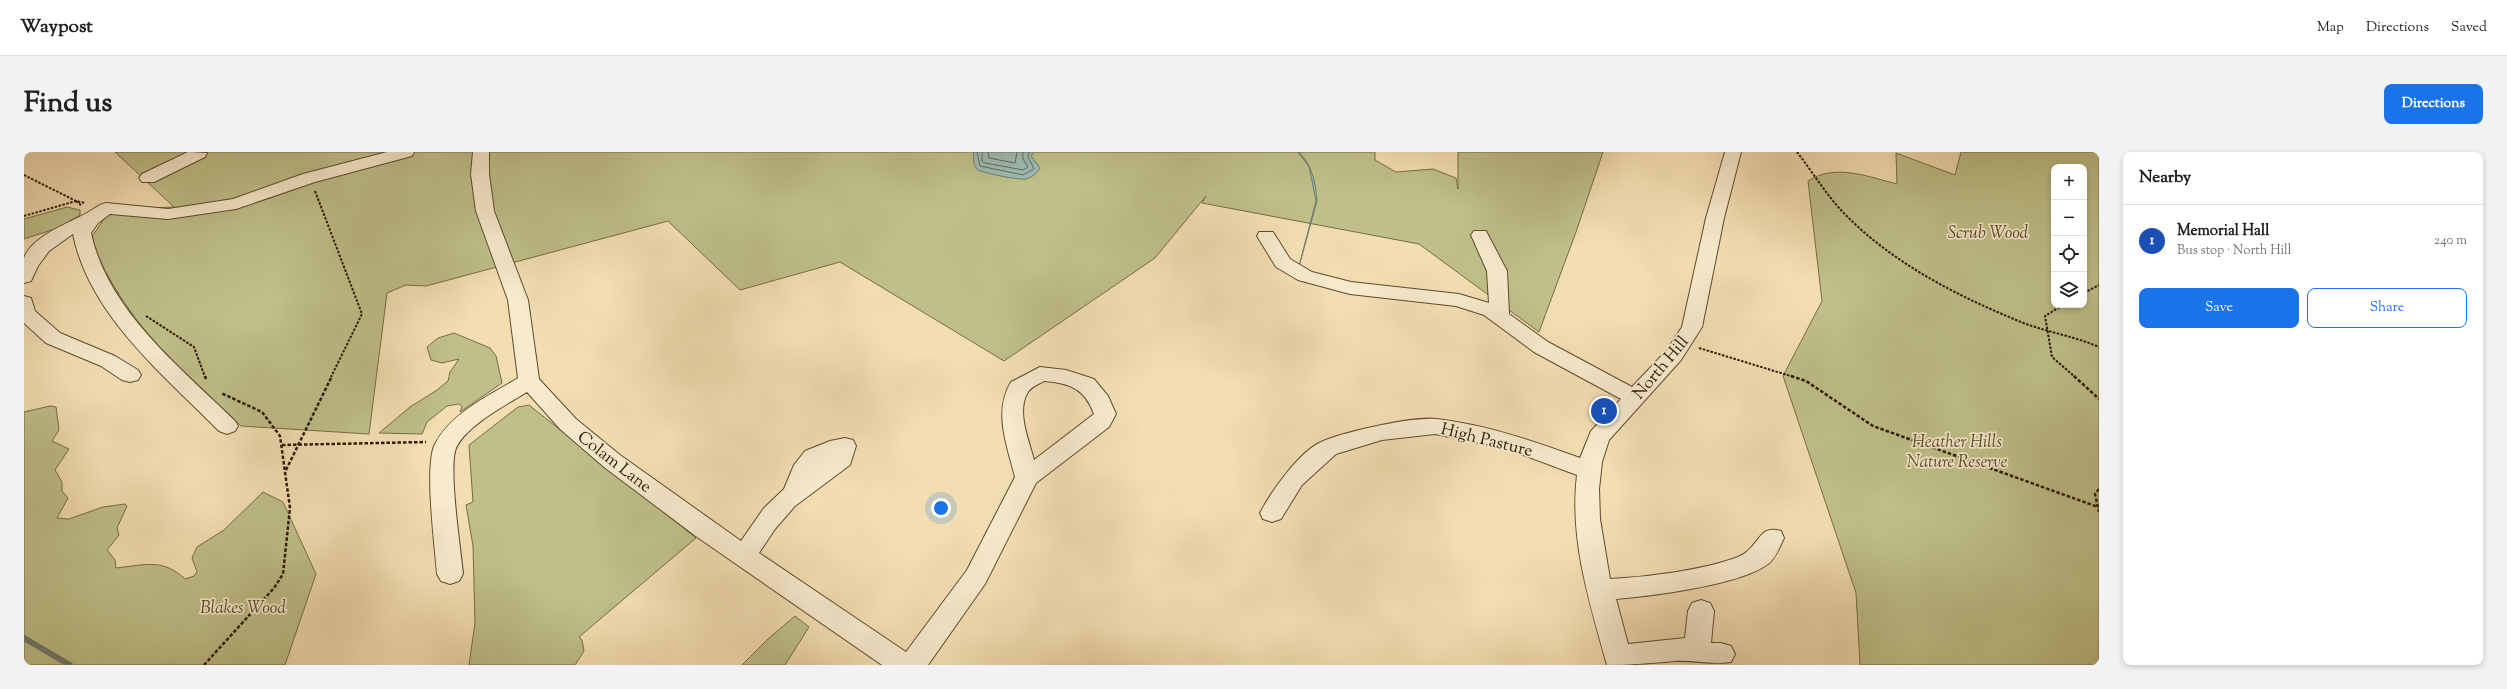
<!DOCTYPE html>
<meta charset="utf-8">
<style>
body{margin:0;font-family:"Sorts Mill Goudy",serif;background:#f2f2f2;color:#202124}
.controls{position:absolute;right:12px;top:12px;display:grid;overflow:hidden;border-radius:8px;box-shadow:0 2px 6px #0003}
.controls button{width:36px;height:36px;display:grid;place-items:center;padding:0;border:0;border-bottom:1px solid #e0e0e0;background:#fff;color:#202124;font:20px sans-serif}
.you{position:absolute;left:917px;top:356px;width:14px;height:14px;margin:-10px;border:3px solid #fff;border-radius:50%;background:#1a73e8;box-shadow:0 0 0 6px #1a73e833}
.badge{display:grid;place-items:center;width:26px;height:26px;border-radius:50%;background:#1a73e8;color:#fff;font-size:13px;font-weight:700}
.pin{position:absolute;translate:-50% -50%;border:2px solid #fff;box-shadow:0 1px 4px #0006}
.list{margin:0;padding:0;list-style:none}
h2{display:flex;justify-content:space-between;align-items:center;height:52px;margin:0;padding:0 16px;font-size:17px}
h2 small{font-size:13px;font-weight:400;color:#757577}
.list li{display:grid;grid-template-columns:26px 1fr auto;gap:12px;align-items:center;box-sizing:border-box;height:72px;padding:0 16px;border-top:1px solid #e0e0e0}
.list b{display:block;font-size:15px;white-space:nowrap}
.list p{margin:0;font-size:13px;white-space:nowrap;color:#757577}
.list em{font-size:13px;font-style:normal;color:#757577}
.actions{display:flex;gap:8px;padding:12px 16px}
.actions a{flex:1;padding:9px 0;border:1px solid #1a73e8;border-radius:8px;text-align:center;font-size:14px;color:#1a73e8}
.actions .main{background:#1a73e8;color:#fff}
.icon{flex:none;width:22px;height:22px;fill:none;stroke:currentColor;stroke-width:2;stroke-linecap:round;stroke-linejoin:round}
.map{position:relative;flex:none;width:2075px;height:513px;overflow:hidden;border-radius:8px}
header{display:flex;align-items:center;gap:24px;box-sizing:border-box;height:56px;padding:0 20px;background:#fff;border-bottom:1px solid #e0e0e0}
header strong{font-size:19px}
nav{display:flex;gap:22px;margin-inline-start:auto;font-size:14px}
.intro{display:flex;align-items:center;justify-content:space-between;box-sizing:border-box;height:96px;padding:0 24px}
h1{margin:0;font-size:28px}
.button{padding:10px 18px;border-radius:8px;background:#1a73e8;color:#fff;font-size:14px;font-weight:700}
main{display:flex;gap:24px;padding:0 24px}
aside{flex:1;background:#fff;border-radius:8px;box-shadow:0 2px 6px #0003}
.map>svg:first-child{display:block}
.green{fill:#bfc089;stroke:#766c46;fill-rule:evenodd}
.water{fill:#9dbbb4;stroke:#707a6d}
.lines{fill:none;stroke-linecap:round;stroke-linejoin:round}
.shore{stroke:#656a5c;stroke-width:1}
.stream{stroke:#707a6d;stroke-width:6}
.minor-casing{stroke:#5e4a2f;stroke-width:2}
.path-far1{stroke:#2d1803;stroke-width:2;stroke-dasharray:2.5 1.5;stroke-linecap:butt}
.path{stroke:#2d1803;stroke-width:2.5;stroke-dasharray:3.5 2;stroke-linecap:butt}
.minor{fill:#f7eacd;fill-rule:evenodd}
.labels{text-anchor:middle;stroke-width:3.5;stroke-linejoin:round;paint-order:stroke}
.park-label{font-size:17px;font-style:italic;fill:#594a2b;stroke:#f7eacd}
.street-label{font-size:17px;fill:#2d1803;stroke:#f7eacd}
</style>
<header>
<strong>Waypost</strong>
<nav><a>Map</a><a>Directions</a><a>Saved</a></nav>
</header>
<div class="intro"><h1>Find us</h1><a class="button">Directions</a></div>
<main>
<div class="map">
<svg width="2075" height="513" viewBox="0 0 2075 513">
<rect width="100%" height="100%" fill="#f3deb2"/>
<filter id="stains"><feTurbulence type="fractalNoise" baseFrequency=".005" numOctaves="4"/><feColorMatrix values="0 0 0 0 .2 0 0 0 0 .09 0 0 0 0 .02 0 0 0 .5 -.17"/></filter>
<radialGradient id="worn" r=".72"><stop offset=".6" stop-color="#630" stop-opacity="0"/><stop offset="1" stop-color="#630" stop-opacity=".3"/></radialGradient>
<path class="green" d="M91,0h1183l11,14 -10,-14h76v8l21,12 37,-3 23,9 2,11v-37h145l-27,80 -37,100 -120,-88 -217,-41 4,-7 -51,62 -151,103 -164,-99 -100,28 -72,-69 -242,65 -20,-1 -19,8 -18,141 -128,-8c-35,-34 -75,-68 -105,-107 -18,-24 -33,-51 -47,-78l21,-31 64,-3z
M1937,0h138v513h-239l-4,-72 -73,-217 39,-75 -14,-120c27,-18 61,-4 89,3l-1,-31 59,22zM2030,15h30v138h-30z
M43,55l13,3v5l-22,13 -34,11v-20z
M430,181l36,15 6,8 6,27 -42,29 2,-5 -3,-3 -12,2 -20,16 -5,12 -43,-1 31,-26 27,-17 11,-9 2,-9 9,-13 -17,4 -11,-3 -4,-13 11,-9z
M505,253l167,133 -117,99 3,3 2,11 -9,14h-106l6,-42 -2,-77 -7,-41 7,-3 -4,-57 49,-38z
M26,254l6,1 3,23 -7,11 17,8 -14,21 7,12v9l6,7 -11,20 12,1 34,-12 22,-3 2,2 -10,22 2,7 -12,15 8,10 1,8c28,-3 47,-10 69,11l9,-3 3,-4 -5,-14 5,-11 27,-17 39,-38 20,10 33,72 -31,91h-261v-253z
M771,464l14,11 -24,38h-43l26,-26z"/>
<path class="water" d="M1010,0l-3,4 9,12c-4,6 -9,10 -15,11 -7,1 -42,-6 -47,-9 -5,-4 -5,-13 -4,-18z
M1274,0c14,11 18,32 19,49l-19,69 18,-69 -7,-35z"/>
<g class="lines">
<path class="shore" d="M953,0l3,14 43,9 11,-6 -6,-12 1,-5
M958,0v9l3,2 38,7 5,-3 -5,-8v-7
M964,0l1,6 26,5 2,-11"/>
<path class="stream" d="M0,486l46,27"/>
<defs>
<path id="minor" d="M164,0l19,1 -2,4 -51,25h-12l-3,-4 3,-4z
M363,0h27l-2,4 -97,26 -79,27 -68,10 -58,-5 -12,9 -7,10c17,78 89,134 144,188l3,5 -3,5 -8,3 -8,-3c-55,-56 -130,-116 -146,-197l-24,17 -11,15 -7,15 -7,2c0,-7 0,-19 0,-25 8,-22 45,-35 63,-45 7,-4 11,-8 19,-10l62,6 65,-10 70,-25z
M449,0h16v22l5,37 34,89 11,79 37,40 44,36 121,86 23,-33 20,-19 10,-24 11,-14 25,-10 15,-3 8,2 3,6 -6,19 -55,41 -20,23 -16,24 147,99 61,-82 48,-93c-8,-32 -22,-65 -4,-95l29,-15 26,3 28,9 14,17 8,18 -7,13 -73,56 -51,101 -57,81h-46l-185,-128 -93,-70 -44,-38 -33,-37c-21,13 -58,32 -70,54 -10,17 4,104 6,128l-4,7 -9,3 -9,-3 -4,-7c-2,-28 -13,-109 -2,-130 17,-32 54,-48 83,-66l-10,-78 -32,-89 -5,-37zM1020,229c26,2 41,8 50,33l-60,46c-5,-20 -18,-49 -6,-68 3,-5 11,-8 16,-11z
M1701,0h16l-17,66 -22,109 -21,33 -72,80 -7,22 -3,27 1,30 10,60c37,-2 94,-9 128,-22 23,-10 19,-33 43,-26l3,7c-4,8 -8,20 -16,26 -27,21 -117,32 -152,35l12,45 57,-6 3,-27 4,-8 9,-3 9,3 4,8 -3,32h10l10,3 4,8 -4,8c-20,3 -37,-2 -56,-1 -22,2 -45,4 -68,4 -17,-61 -38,-126 -30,-190l-72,-27 -70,-14 -53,6 -46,14 -34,31 -21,34 -9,3 -9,-3 -3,-6c11,-21 39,-61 61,-71 21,-10 93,-26 116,-23 50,6 96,22 143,39l11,-27 30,-32 -87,-47 -50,-37 -28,-9 -106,-12 -52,-14 -22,-13 -19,-31 2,-4h14l17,27 22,13 39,10 108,12 30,9 -2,-32 -16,-36 3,-4h12l21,40 2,43 39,28 84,45 35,-37 15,-23 24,-109z
M0,144l7,2 4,13 25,22 55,23 23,14 3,5 -3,5 -8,2 -8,-2 -21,-14 -55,-23 -22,-20z"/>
</defs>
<use href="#minor" class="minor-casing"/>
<path class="path-far1" d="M1773,0c14,18 27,39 42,56 49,53 116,87 182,114 25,10 53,14 78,25
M0,23l52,26 9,2
M291,39l47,123 -31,63
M52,49l6,5
M0,64l52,-15
M2060,141l15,-8
M2039,153l-18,11 7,41 23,20
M122,164l48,31 11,30
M1675,196l95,29"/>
<path class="path" d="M181,224l1,3
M1767,224l15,5 67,45 225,81
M2050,224l25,23
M258,293l144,-3
M262,318l46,-94
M2075,337l-4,5 4,18
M180,513l70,-77 9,-14 7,-66 -10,-72 -18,-24 -41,-19"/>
<use href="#minor" class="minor"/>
</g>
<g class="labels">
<g class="park-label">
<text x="1964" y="86">Scrub Wood</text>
<text x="1933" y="295">Heather Hills<tspan x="1933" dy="20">Nature Reserve</tspan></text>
<text x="219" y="461">Blakes Wood</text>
</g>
<g class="street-label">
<text transform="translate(1636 215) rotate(-50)" y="6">North Hill</text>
<text transform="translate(1463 287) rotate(14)" y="6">High Pasture</text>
<text transform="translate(591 309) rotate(38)" y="6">Colam Lane</text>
</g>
</g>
<rect width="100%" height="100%" filter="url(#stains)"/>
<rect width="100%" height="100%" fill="url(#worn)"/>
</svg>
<div class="controls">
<button>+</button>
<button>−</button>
<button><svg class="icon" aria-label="locate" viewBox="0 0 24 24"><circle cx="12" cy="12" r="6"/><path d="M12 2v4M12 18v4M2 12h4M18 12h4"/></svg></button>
<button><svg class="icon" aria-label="layers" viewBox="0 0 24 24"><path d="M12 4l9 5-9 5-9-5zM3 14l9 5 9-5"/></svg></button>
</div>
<div class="you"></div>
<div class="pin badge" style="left:1580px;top:259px;background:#1a4fb4">1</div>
</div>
<aside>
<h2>Nearby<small></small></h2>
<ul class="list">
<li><span class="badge" style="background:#1a4fb4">1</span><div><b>Memorial Hall</b><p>Bus stop · North Hill</p></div><em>240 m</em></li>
</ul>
<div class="actions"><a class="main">Save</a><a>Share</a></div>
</aside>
</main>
